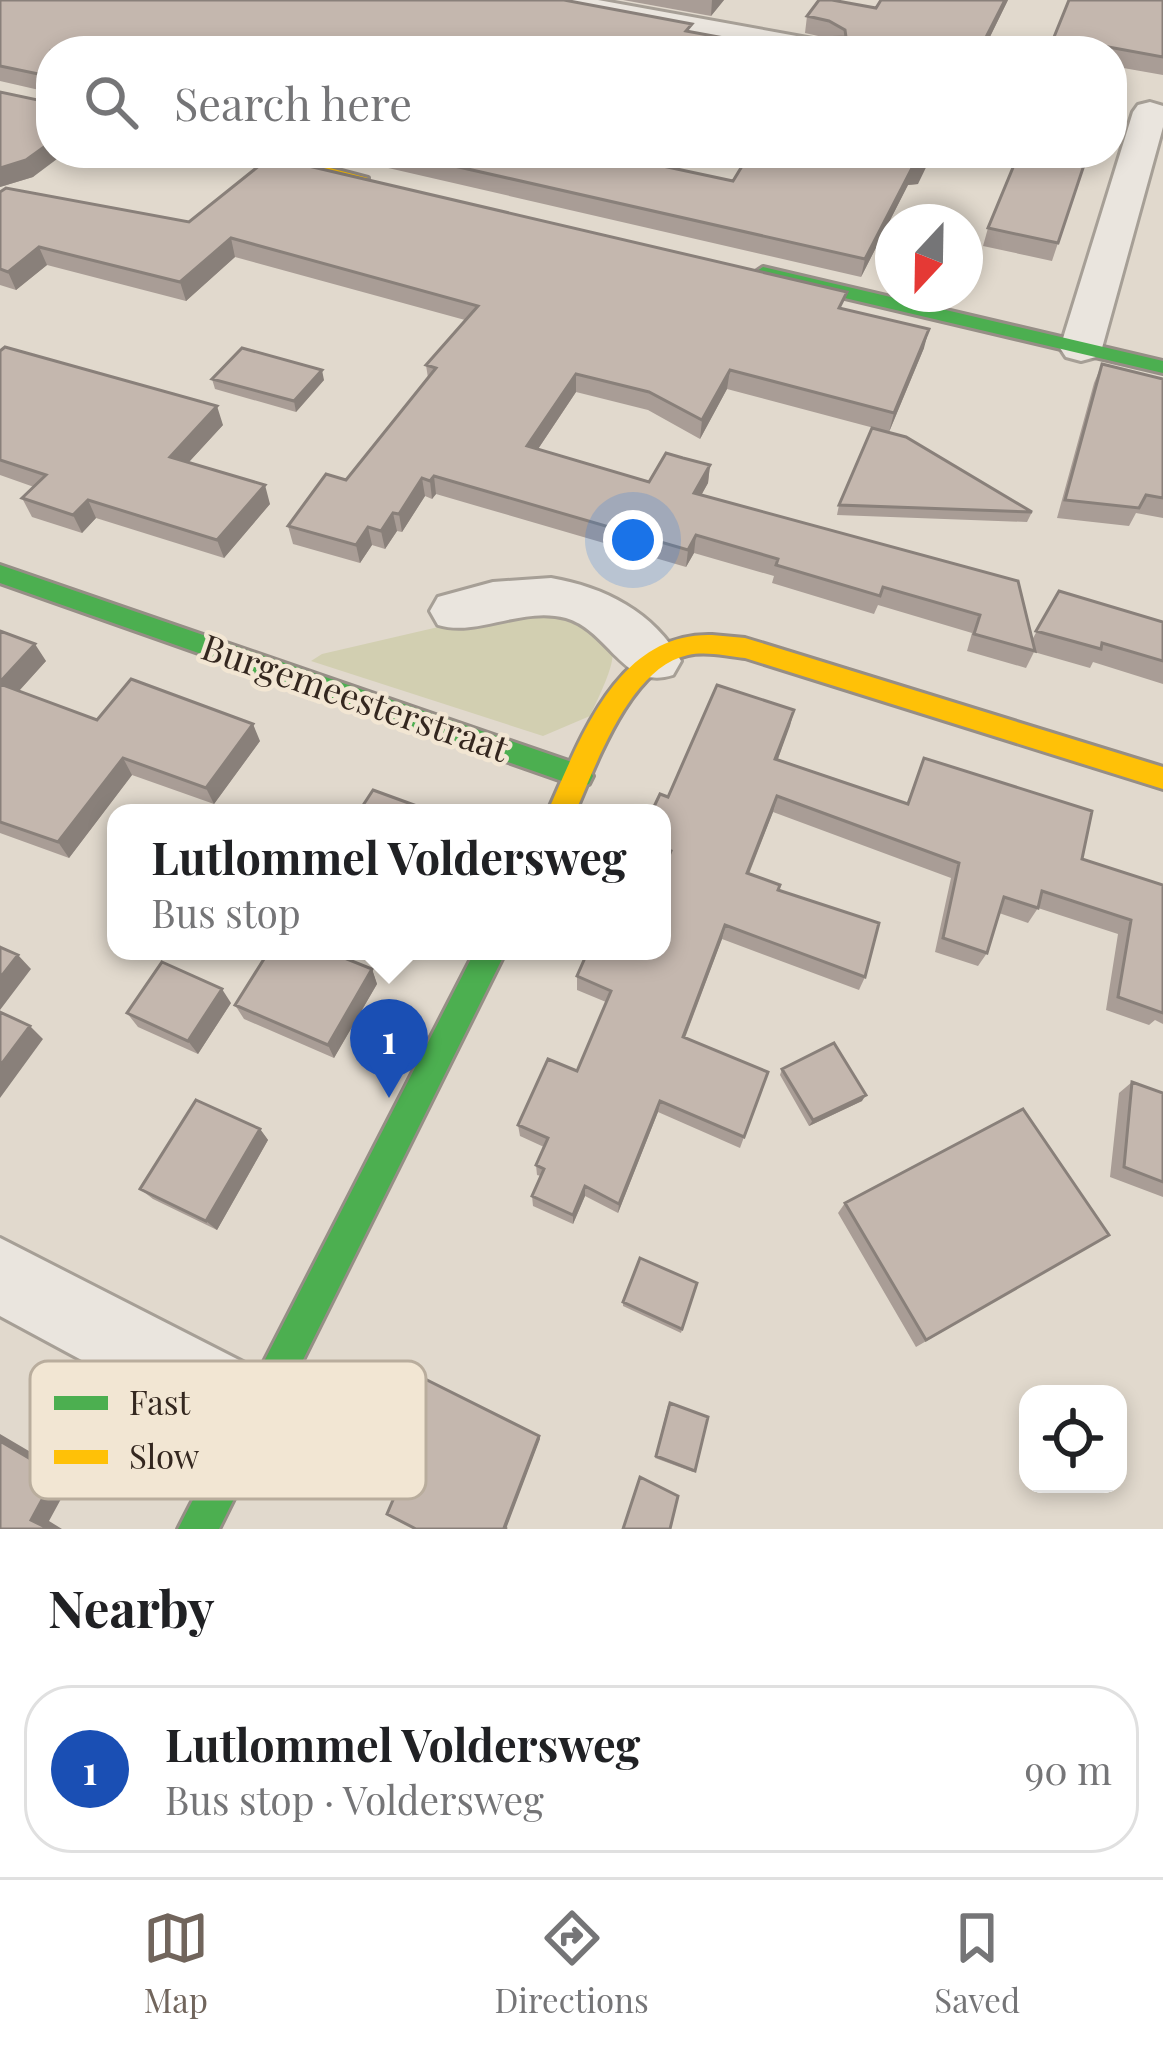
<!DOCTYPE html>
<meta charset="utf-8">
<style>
body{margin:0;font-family:"Playfair Display",serif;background:#f2f2f2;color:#202124}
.controls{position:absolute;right:36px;bottom:36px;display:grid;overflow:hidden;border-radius:24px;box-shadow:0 6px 18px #0003}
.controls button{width:108px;height:108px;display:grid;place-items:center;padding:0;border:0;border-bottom:3px solid #e0e0e0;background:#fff;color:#202124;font:60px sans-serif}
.compass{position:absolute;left:875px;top:204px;width:108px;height:108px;border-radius:50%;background:#fff;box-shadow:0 6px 18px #0003;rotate:202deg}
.you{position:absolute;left:633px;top:540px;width:42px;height:42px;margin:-30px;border:9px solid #fff;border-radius:50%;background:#1a73e8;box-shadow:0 0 0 18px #1a73e833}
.badge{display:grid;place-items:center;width:78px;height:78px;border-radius:50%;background:#71655c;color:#fff;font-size:39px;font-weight:700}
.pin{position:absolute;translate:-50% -99px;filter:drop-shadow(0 3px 6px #0008)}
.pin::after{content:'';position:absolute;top:63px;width:42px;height:36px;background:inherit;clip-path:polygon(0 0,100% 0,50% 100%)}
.popup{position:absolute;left:107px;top:804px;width:564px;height:156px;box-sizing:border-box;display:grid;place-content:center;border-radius:24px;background:#fff;filter:drop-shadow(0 3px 9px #0005);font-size:39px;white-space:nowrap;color:#757577}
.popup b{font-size:45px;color:#202124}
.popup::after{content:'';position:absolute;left:50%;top:100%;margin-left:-24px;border:24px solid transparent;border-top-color:#fff}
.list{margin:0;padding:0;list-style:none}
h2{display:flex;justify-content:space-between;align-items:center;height:156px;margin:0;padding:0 48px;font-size:51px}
h2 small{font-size:39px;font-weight:400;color:#757577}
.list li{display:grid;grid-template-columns:78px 1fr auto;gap:36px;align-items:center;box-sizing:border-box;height:168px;margin:0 24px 24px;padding:0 24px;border:3px solid #e0e0e0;border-radius:48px}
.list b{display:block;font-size:45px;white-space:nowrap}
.list p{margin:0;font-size:39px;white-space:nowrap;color:#757577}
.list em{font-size:39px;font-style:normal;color:#757577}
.icon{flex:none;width:66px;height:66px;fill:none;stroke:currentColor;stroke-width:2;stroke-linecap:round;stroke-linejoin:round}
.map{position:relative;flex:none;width:1163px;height:1529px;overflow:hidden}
.search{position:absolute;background:#fff;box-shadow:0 6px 18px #0003;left:36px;right:36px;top:36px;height:132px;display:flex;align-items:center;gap:30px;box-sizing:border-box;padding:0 42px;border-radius:48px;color:#757577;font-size:45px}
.sheet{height:348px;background:#fff}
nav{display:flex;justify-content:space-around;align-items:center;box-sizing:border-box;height:168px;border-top:3px solid #e0e0e0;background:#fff;font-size:33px;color:#757577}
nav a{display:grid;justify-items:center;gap:6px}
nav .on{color:#71655c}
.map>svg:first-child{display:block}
.green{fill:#d2cfb1}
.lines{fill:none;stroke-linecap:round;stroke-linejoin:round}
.street-casing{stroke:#a69f96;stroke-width:6}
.fast-casing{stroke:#968e86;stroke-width:6}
.slow-casing{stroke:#968e86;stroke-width:6}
.street{fill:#eae5de;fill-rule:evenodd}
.fast{fill:#4caf50;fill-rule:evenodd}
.slow{fill:#ffc107;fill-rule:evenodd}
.wall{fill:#a99d96}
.shaded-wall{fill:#89807a}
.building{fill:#c4b7ae;stroke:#89807a;stroke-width:3}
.labels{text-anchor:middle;stroke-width:9;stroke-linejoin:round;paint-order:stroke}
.street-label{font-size:36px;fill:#34271f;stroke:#f2e6d3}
.key{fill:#f2e6d3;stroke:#b9ad9d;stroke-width:3}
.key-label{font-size:33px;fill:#34271f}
</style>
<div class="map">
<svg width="1163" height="1529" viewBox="0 0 1163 1529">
<rect width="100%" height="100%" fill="#e1d9cd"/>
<path class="green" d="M545,608c83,25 79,35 45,108l-47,20 -232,-75 11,-7 181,-42z"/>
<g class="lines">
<defs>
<path id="street" d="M534,0h64l226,41 16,10h-67l-224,-42z
M1150,102l13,4v21l-61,221 -6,9 -15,4 -15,-4 -6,-9 73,-236 5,-7z
M551,578c53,9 103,34 130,83l-8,14c-50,16 -63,-44 -107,-57 -44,-12 -88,19 -128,7l-8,-14 8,-14 55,-15z
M0,1238l286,146 12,28 -12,28 -28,12 -28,-12 -230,-124z"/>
<path id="fast" d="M763,267l400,94v12l-407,-96 -2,-4z
M0,565l589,203 4,8 -4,8 -10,3 -579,-204z
M475,951h31l-287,578h-41z"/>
<path id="slow" d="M243,153h30l95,25 -9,5z
M712,635l33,3 418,129v22l-418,-131c-18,-2 -39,-7 -57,-3 -58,12 -92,110 -113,158h-28c33,-72 69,-181 165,-178z"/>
</defs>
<use href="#street" class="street-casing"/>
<use href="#fast" class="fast-casing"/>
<use href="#slow" class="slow-casing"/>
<use href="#street" class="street"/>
<use href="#fast" class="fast"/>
<use href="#slow" class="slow"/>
</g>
<path class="wall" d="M0,0l691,32 93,17 43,-11 -22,-5 2,-17 69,-8 5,-8h127l-25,51h-932v102l-18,24 -33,10v-95l47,10 1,-10 -48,-11z
M623,0h101l-13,16z
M1163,0v75l-51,-9v-15h-62l4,-14z
M323,153h341l-9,11 78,17 185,3 -10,1 -47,92z
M1088,153l-36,108 -69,-15 5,-18z
M0,192l189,30 655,87 80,39 -35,84 -162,-43 -27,50 -52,-29 -72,-18 -38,57 111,33 61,-17 -2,18 -7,12 317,86 14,59 27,-49 104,31v62l-70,-22 -3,6 -56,-16 -8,16 -59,-17 5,-18 -94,-28 -4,9 -102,-31 2,-7 -80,-23 -8,14 -250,-73 -4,5 -7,-3 -23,36 -5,-1 -12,18 -13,-4 -12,18 -67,-19 -5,-18 58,-46 82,-102 -2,-13 39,-45 -230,-63 -49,44 -139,-36 -31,25 -16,-5z
M0,351l223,74 -35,38 82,41 -46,54 -128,-40 -14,15 -50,-16 -10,-19 12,-11 -34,-12z
M1102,364l61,15v139l-27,-5 -7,13 -72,-8 37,-135z
M212,379l112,1 -28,32 -81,-23z
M839,505l193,7 -5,10 -190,-7z
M0,631l46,30 -27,30 78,29 163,21 -46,63 -82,-29 -63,83 -69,-25z
M794,710l-16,49 129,44 17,-45 158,101 81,26v139l-8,-4 -6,5 -43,-15 12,-76 -80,-26 -10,15 -29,-10 -12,40 -9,13 -43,-14 16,-74 -178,-66 -24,62 29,16 87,87 -6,13 -137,-51 -37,99 83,34 -28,76 -82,-36 -40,101 -33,-17 -12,28 -40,-18 -1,-10 9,-20 -4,-1 -1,-10 8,-18 -24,-11 -2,-11 59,-54 29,-69 -29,-12v-14l85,-25 3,-86 -3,-1v-51l6,-16z
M372,969l5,15 -43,74 -90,-39 -9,-14z
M231,1003l-33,51 -60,-27 -11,-14z
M782,1069l80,32 -53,25 -29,-51z
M1132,1082l31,11v104l-53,-20 9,-84z
M260,1129l8,11 -51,90 -64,-31 -13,-10z
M845,1203l264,32 -193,112 -78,-134z
M697,1283l-16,50 -58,-27v-4z
M668,1405l27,66 -2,1 -38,-14z"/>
<path class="shaded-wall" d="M712,0h12l-13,16z
M1005,0h3l-25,51h-4z
M51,142v11h14l-32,24 -33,10v-19z
M651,153h13l-21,26 1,-17z
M928,153h5l-15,31 -10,1 -47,92 4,-18 47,-91z
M231,238l4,19 -49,44 -6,-19z
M39,247l8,18 -31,25 -8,-18z
M929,329l-5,19 -35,84 5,-19z
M322,370l2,10 -28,32 -2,-11z
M730,370l-3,19 -27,50 2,-19z
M576,374v18l-48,72 -1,-18z
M217,406l6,19 -46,50 -7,-18z
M710,465l-2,18 -16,29 2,-19z
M434,476l2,18 -4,5 -2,-18z
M422,478l3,18 -23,36 -3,-18z
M265,485l5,19 -46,54 -7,-18z
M88,500l8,18 -14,15 -9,-18z
M393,513l4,18 -12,18 -4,-18z
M368,527l4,18 -12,18 -4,-18z
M696,535l-2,18 -8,14 2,-17z
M35,644l11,17 -39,43 -7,-22z
M794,710l-4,16 -18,49 3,-16z
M253,724l7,17 -46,63 -8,-16z
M123,758l9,17 -63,83 -11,-16z
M777,796l-4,16 -30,76 4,-15z
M725,925l-3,14 -42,111 3,-13z
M18,955l13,14 -31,41v-32z
M372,969l5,15 -43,74 -6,-13z
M222,989l9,14 -33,51 -10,-13z
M30,1026l13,13 -43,59v-32z
M866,1095l-4,6 -53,25 4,-6z
M660,1101l-2,11 -40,101 1,-9z
M260,1129l8,11 -51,90 -11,-9z
M585,1186v10l-12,28v-9z
M0,1434l73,43 -24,44 13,8h-18l-13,-9 -31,-79z
M539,1436l1,3 -34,90 -2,-1z"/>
<path class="building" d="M0,0h564l128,24 -6,7 98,18 7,-10 55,-2 -1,-7 -16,-9 -22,-5 12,-16h13l44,8 5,-8h124l-26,51h-928v91l-25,18 -26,8v-76l47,10 1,-26 -48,-10z
M1069,0h94v57l-109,-20z
M397,153h254l-7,9 89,19 17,-28h178l-6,13 -10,2 -47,91z
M1019,153h69l-30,90 -70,-15z
M270,157l577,135 -8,16 90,21 -35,84 -164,-43 -28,50 -53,-28 -73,-18 -49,72 122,36 17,-29 17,5 27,7 -16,28 324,88 17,70 -61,-17 6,-19 -97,-28 -3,9 -104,-31 2,-6 -82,-24 -8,15 -254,-74 -4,5 -8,-3 -23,36 -6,-1 -12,18 -13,-4 -12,18 -68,-19 38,-52 20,6 90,-112 -10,-3 52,-59 -247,-68 -51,44 -141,-35 -31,25 -8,-3v-77l6,-4 183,34z
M5,347l212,59 -47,51 95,28 -48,55 -129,-40 -15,15 -51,-17 24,-23 -46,-15v-109z
M242,348l80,22 -28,31 -82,-22z
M1102,364l61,15v119l-17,-3 -7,13 -74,-8z
M872,428l34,9 126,75 -193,-7z
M1059,591l104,31v39l-61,-18 -1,6 -65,-18z
M0,631l35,13 -35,38z
M131,679l122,45 -47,64 -83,-30 -65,84 -58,-20v-138l97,36z
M717,685l77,25 -19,49 133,45 16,-46 168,53 -10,48 81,26v128l-45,-16 13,-77 -89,-29 -4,17 -34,-11 -17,56 -44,-15 16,-75 -182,-67 -30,77 33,12 -2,5 101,33 -14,54 -140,-52 -42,112 85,35 -24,65 -84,-36 -41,103 -34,-18 -12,29 -41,-19 12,-27 -8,-4 12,-27 -30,-13 30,-66 29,12 34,-80 -34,-15 11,-25h74v-78l9,-22 -9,-3v-35h-11l9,-19 8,3z
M373,790l63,23h-78z
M0,947l18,8 -18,23z
M269,951h58l45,18 -44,76 -93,-40z
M162,962l60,27 -34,52 -61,-28z
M0,1012l30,14 -30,40z
M834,1043l32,52 -53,25 -31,-51z
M1132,1082l31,11v89l-39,-15z
M196,1100l64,29 -54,92 -66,-32z
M1023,1109l86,126 -183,105 -81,-137z
M640,1258l57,25 -15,46 -59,-27z
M405,1369l134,67 -35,92 3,1h-91l-29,-15 15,-35 -37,-19z
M670,1403l38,14 -13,54 -39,-15z
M0,1441l56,33 -25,46 14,7 -1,2h-44z
M640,1477l38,19 -8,33h-47z"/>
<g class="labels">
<g class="street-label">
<text transform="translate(355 698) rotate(19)" y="13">Burgemeesterstraat</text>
</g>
</g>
<rect x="30" y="1361" width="396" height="138" rx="18" class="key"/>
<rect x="54" y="1396" width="54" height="14" fill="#4caf50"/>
<rect x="54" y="1450" width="54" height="14" fill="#ffc107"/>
<g class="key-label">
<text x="129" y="1415">Fast</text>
<text x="129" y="1469">Slow</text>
</g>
</svg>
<div class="controls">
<button><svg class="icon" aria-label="locate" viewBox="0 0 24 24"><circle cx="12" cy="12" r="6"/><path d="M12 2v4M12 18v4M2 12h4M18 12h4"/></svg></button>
</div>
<svg class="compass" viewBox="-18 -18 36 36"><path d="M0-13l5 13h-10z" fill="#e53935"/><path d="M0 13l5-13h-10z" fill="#757577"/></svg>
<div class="you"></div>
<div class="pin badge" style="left:389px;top:1098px;background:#1a4fb4">1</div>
<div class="popup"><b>Lutlommel Voldersweg</b>Bus stop</div>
<div class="search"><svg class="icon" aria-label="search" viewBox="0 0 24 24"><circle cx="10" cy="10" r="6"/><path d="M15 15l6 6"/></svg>Search here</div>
</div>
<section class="sheet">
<h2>Nearby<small></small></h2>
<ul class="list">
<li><span class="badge" style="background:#1a4fb4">1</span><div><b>Lutlommel Voldersweg</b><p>Bus stop · Voldersweg</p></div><em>90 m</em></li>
</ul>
</section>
<nav>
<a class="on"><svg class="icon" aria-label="map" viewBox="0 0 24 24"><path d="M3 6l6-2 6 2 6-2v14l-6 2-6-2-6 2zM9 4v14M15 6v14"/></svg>Map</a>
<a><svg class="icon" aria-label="directions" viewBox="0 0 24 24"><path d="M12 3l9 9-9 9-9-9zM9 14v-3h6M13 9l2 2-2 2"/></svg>Directions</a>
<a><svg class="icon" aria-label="saved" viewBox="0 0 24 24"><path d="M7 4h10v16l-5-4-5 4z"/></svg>Saved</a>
</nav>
